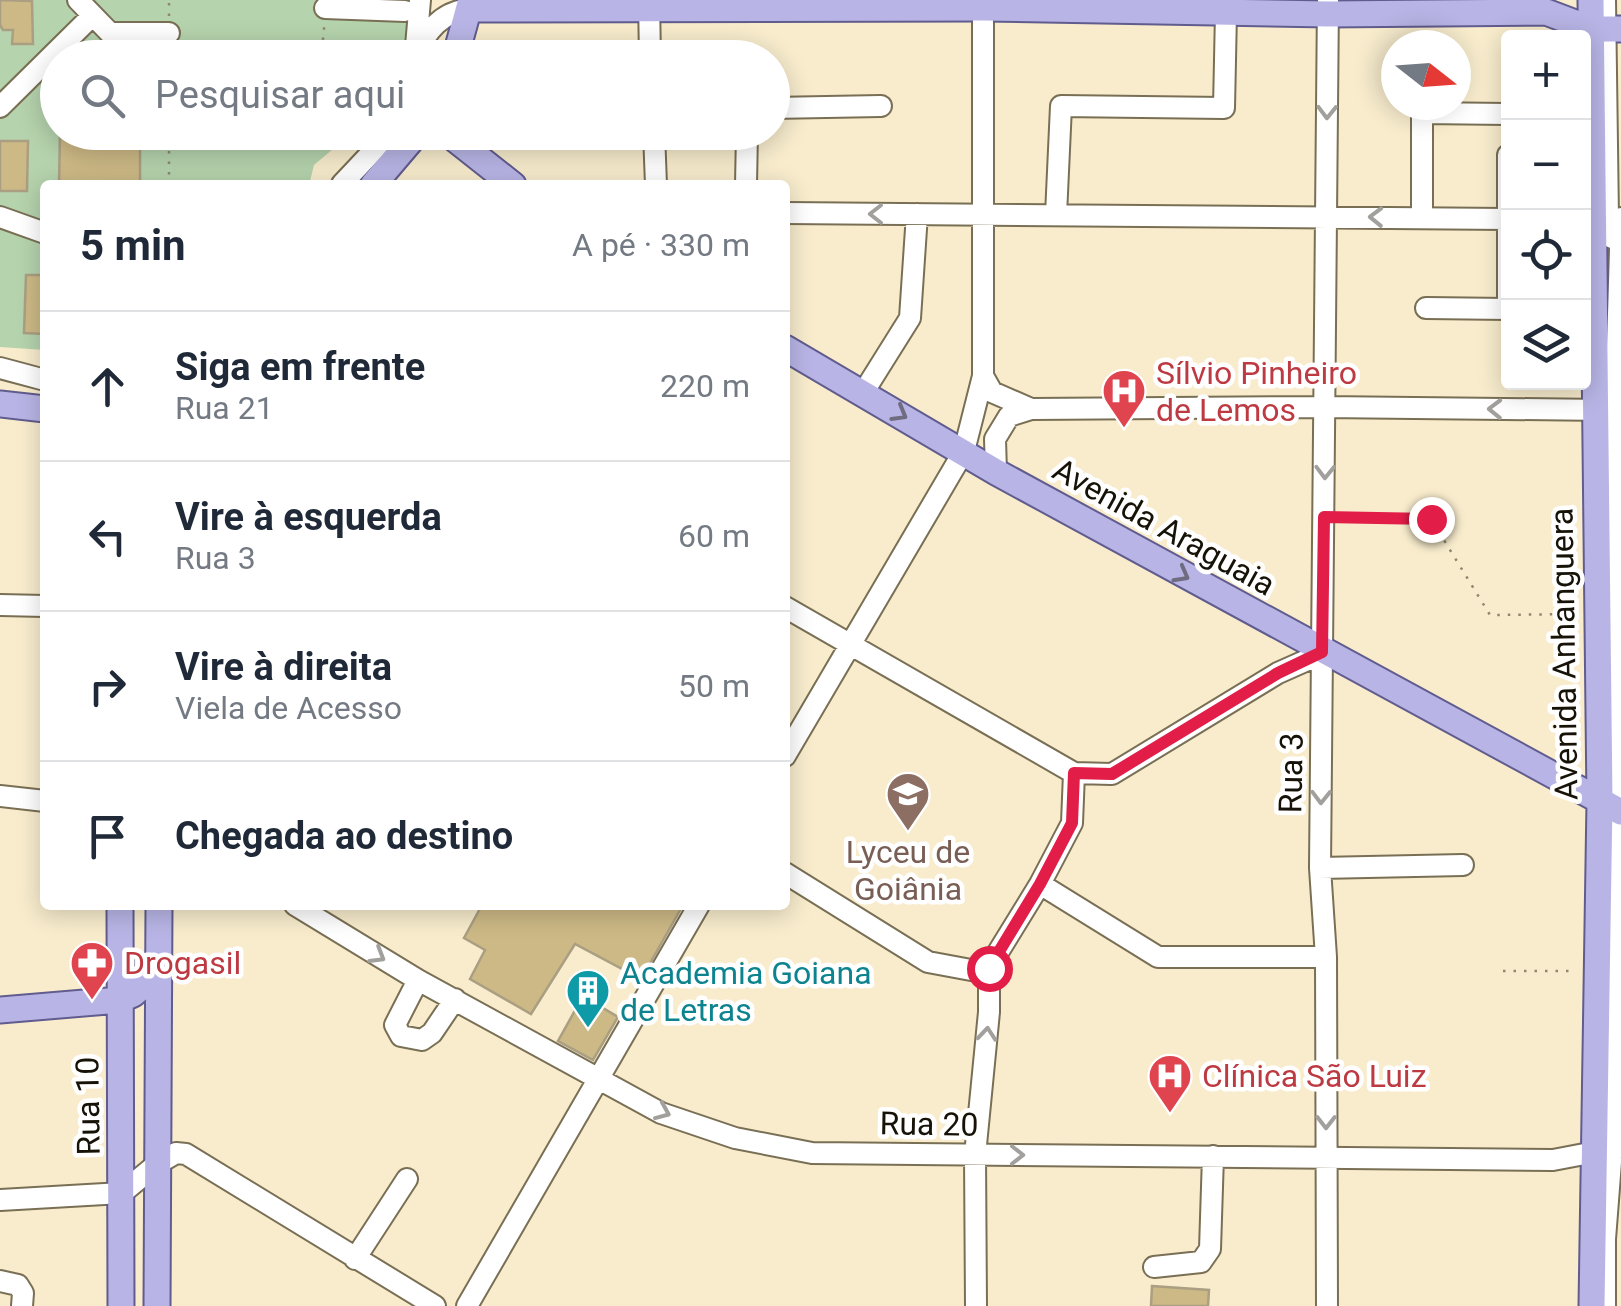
<!DOCTYPE html>
<html lang="pt">
<meta charset="utf-8">
<style>
body{margin:0;font-family:Roboto,sans-serif;background:#f2f2f3;color:#1f2937}
.controls{position:absolute;right:30px;top:30px;display:grid;overflow:hidden;border-radius:10px;box-shadow:0 5px 25px #0003}
.controls button{width:90px;height:90px;display:grid;place-items:center;padding:0;border:0;border-bottom:2px solid #e0e1e3;background:#fff;color:#1f2937;font:50px sans-serif}
.compass{position:absolute;left:1381px;top:30px;width:90px;height:90px;border-radius:50%;background:#fff;box-shadow:0 5px 25px #0003;rotate:107deg}
.stop{position:absolute;width:30px;height:30px;margin:-22px;border:8px solid #e11d48;border-radius:50%;background:#fff}
.stop.end{background:#e11d48;border-color:#fff;box-shadow:0 2px 10px #0008}
.list{margin:0;padding:0;list-style:none}
h2{display:flex;justify-content:space-between;align-items:center;height:130px;margin:0;padding:0 40px;font-size:42px}
h2 small{font-size:32px;font-weight:400;color:#747a83}
.list li{display:grid;grid-template-columns:65px 1fr auto;gap:30px;align-items:center;box-sizing:border-box;height:150px;padding:0 40px;border-top:2px solid #e0e1e3}
.list b{display:block;font-size:38px;white-space:nowrap}
.list p{margin:0;font-size:32px;white-space:nowrap;color:#747a83}
.list em{font-size:32px;font-style:normal;color:#747a83}
.icon{flex:none;width:55px;height:55px;fill:none;stroke:currentColor;stroke-width:2;stroke-linecap:round;stroke-linejoin:round}
.map{position:relative;flex:none;width:1621px;height:1306px;overflow:hidden}
.search{position:absolute;background:#fff;box-shadow:0 5px 25px #0003;left:40px;top:40px;width:750px;height:110px;display:flex;align-items:center;gap:25px;box-sizing:border-box;padding:0 35px;border-radius:55px;color:#747a83;font-size:38px}
.panel{position:absolute;background:#fff;box-shadow:0 5px 25px #0003;left:40px;top:180px;width:750px;height:730px;border-radius:10px}
.map>svg:first-child{display:block}
.green{fill:#b5d3ad}
.building{fill:#cdb986;stroke:#aa9f82;stroke-width:2.5}
.lines{fill:none;stroke-linecap:round;stroke-linejoin:round}
.minor-casing{stroke:#796f54;stroke-width:24}
.major-casing{stroke:#615c8e;stroke-width:29}
.path{stroke:#908772;stroke-width:2.5;stroke-dasharray:2.5 8;stroke-linecap:butt}
.minor{stroke:#fff;stroke-width:20}
.major{stroke:#b8b5e6;stroke-width:25}
.oneway{stroke:#a2a09c}
.oneway2{stroke:#6f6c82}
.route{stroke:#e11d48;stroke-width:12}
.labels{text-anchor:middle;stroke-width:9;stroke-linejoin:round;paint-order:stroke}
.health-label{font-size:32px;fill:#be3a42;stroke:#fff;text-anchor:start}
.street-label{font-size:32px;fill:#161207;stroke:#fff}
.education-label{font-size:32px;fill:#785e54;stroke:#fff}
.culture-label{font-size:32px;fill:#0d838f;stroke:#fff;text-anchor:start}
</style>
<div class="map">
<svg width="1621" height="1306" viewBox="0 0 1621 1306">
<rect width="100%" height="100%" fill="#f8eccd"/>
<path class="green" d="M0,0h410v37l-5,20 -347,1v74l294,1 -38,32 -5,20h-264v165l-45,-3z"/>
<path class="building" d="M0,0l32,1 1,43h-21l1,-14h-10l-3,-5z
M60,132h80v53h-81z
M0,141h28l-1,50h-27z
M26,275h19v59l-21,-1z
M482,905h201l-42,74 -66,-35 -44,70 -61,-35 15,-29 -21,-12z
M583,996l35,21 -25,43 -35,-19z
M1152,1286l57,4 -1,16h-57z"/>
<g class="lines">
<defs>
<path id="minor" d="M78,0l32,33h59
M649,0l1,58
M1605,0l3,218 4,20
M325,8l80,3
M416,46l4,-46
M414,55c13,-23 27,-44 56,-46
M0,107l92,-91
M772,108l109,-2
M654,132l2,53
M342,184l49,-52
M746,185l1,-53
M785,213l723,6
M1056,215l5,-109 163,2 2,-96
M0,217l45,16
M1422,218v-105l86,1
M1426,308l82,1v-154
M0,368l45,12
M983,376l9,16 39,17
M863,393l47,-75 7,-104
M996,472l-1,-33 14,-23 22,-7 294,-2 281,3
M0,605l45,1
M785,607l289,166 38,1 166,-101 45,-20
M785,756l179,-305 19,-75v-376
M0,796l45,5
M1320,868l143,-3
M785,873l143,89 43,8 18,-3
M1040,884l118,73h168
M295,905l123,75 243,133 74,25 77,15 741,7 68,-13
M418,980l-23,45 6,11 21,4 10,-7 23,-34
M0,1200l122,-7 35,-29 19,-11 10,1 249,152
M355,1259l52,-80
M1154,1267l47,-5 9,-13 3,-93
M0,1281l18,4 5,8 -1,13
M467,1306l232,-401
M976,1306l-1,-151 14,-143v-45l51,-83 32,-61 2,-50
M1327,1306l-1,-349 -6,-89 8,-868
M1605,1306v-67l7,-90 3,-739 6,-192"/>
<path id="major" d="M1591,0l9,801 -8,505
M470,9l513,-1 345,6 218,-2 45,17h30
M455,58l16,-58
M446,132l67,53
M373,185l45,-53
M785,348l211,124 625,340
M0,404l45,5
M120,905l1,401
M0,1010l120,-10 13,-6 25,-22
M157,1306l2,-401"/>
</defs>
<use href="#minor" class="minor-casing"/>
<use href="#major" class="major-casing"/>
<path class="path" d="M169,16v-16
M312,58l12,-21v-11
M169,185v-53
M1341,517l90,2 59,96 89,-1
M1503,971h73"/>
<use href="#minor" class="minor"/>
<use href="#major" class="major"/>
</g>
<defs><path id="oneway-chevron" d="M-2-3.5L2.5 0L-2 3.5" fill="none" stroke-width="1.6" stroke-linecap="round" stroke-linejoin="round" transform="scale(2.5)"/></defs>
<g class="oneway">
<use href="#oneway-chevron" transform="translate(1327 112) rotate(91)"/>
<use href="#oneway-chevron" transform="translate(876 214) rotate(-180)"/>
<use href="#oneway-chevron" transform="translate(1376 217) rotate(-179)"/>
<use href="#oneway-chevron" transform="translate(1495 409) rotate(-179)"/>
<use href="#oneway-chevron" transform="translate(1325 472) rotate(91)"/>
<use href="#oneway-chevron" transform="translate(1321 797) rotate(91)"/>
<use href="#oneway-chevron" transform="translate(378 956) rotate(31)"/>
<use href="#oneway-chevron" transform="translate(987 1034) rotate(-85)"/>
<use href="#oneway-chevron" transform="translate(663 1112) rotate(23)"/>
<use href="#oneway-chevron" transform="translate(1326 1122) rotate(90)"/>
<use href="#oneway-chevron" transform="translate(1017 1155)"/>
</g>
<g class="oneway2">
<use href="#oneway-chevron" transform="translate(900 414) rotate(30)"/>
<use href="#oneway-chevron" transform="translate(1182 575) rotate(29)"/>
</g>
<g class="lines">
<path class="route" d="M989,968l51,-84 32,-61 2,-50 38,1 166,-101 44,-21 2,-135 107,2"/>
</g>
<defs>
<symbol id="hospital-pin" viewBox="-11 -11 22 30"><path d="M0 17L-7.5 6A9.5 9.5 0 1 1 7.5 6Z" fill="#e0444e" stroke="#fff"/><path d="M-5-5h3v3.5h4V-5h3V5h-3V1.5h-4V5h-3Z" fill="#fff"/></symbol>
<symbol id="school-pin" viewBox="-11 -11 22 30"><path d="M0 17L-7.5 6A9.5 9.5 0 1 1 7.5 6Z" fill="#8d6e63" stroke="#fff"/><path d="M0-5L7-2L0 1L-7-2ZM-4 1L0 2.5L4 1V4Q0 6-4 4Z" fill="#fff"/></symbol>
<symbol id="pharmacy-pin" viewBox="-11 -11 22 30"><path d="M0 17L-7.5 6A9.5 9.5 0 1 1 7.5 6Z" fill="#e0444e" stroke="#fff"/><path d="M-2-6h4v4h4v4h-4v4h-4v-4h-4v-4h4Z" fill="#fff"/></symbol>
<symbol id="building-pin" viewBox="-11 -11 22 30"><path d="M0 17L-7.5 6A9.5 9.5 0 1 1 7.5 6Z" fill="#0f9aa8" stroke="#fff"/><path d="M-4-6H4V6H1V3H-1V6H-4ZM-2.5-4.3h1.7v1.8h-1.7ZM.8-4.3h1.7v1.8H.8ZM-2.5-1h1.7V.8h-1.7ZM.8-1h1.7V.8H.8Z" fill="#fff"/></symbol>
</defs>
<g fill-rule="evenodd">
<use href="#hospital-pin" x="1099" y="366" width="50" height="68"/>
<use href="#school-pin" x="883" y="769" width="50" height="68"/>
<use href="#pharmacy-pin" x="67" y="938" width="50" height="68"/>
<use href="#building-pin" x="563" y="966" width="50" height="68"/>
<use href="#hospital-pin" x="1145" y="1051" width="50" height="68"/>
</g>
<g class="labels">
<g class="health-label">
<text x="1156" y="384">Sílvio Pinheiro<tspan x="1156" dy="37">de Lemos</tspan></text>
<text x="124" y="974">Drogasil</text>
<text x="1202" y="1087">Clínica São Luiz</text>
</g>
<g class="street-label">
<text transform="translate(1164 527) rotate(29)" y="11">Avenida Araguaia</text>
<text transform="translate(1564 654) rotate(-91)" y="11">Avenida Anhanguera</text>
<text transform="translate(1291 773) rotate(-89)" y="11">Rua 3</text>
<text transform="translate(88 1106) rotate(-91)" y="11">Rua 10</text>
<text transform="translate(929 1124) rotate(1)" y="11">Rua 20</text>
</g>
<g class="education-label">
<text x="908" y="863">Lyceu de<tspan x="908" dy="37">Goiânia</tspan></text>
</g>
<g class="culture-label">
<text x="620" y="984">Academia Goiana<tspan x="620" dy="37">de Letras</tspan></text>
</g>
</g>
</svg>
<div class="controls">
<button>+</button>
<button>−</button>
<button><svg class="icon" aria-label="locate" viewBox="0 0 24 24"><circle cx="12" cy="12" r="6"/><path d="M12 2v4M12 18v4M2 12h4M18 12h4"/></svg></button>
<button><svg class="icon" aria-label="layers" viewBox="0 0 24 24"><path d="M12 4l9 5-9 5-9-5zM3 14l9 5 9-5"/></svg></button>
</div>
<svg class="compass" viewBox="-18 -18 36 36"><path d="M0-13l5 13h-10z" fill="#e53935"/><path d="M0 13l5-13h-10z" fill="#747a83"/></svg>
<div class="stop" style="left:989px;top:968px"></div>
<div class="stop end" style="left:1431px;top:519px"></div>
<div class="search"><svg class="icon" aria-label="search" viewBox="0 0 24 24"><circle cx="10" cy="10" r="6"/><path d="M15 15l6 6"/></svg>Pesquisar aqui</div>
<section class="panel">
<h2>5 min<small>A pé · 330 m</small></h2>
<ul class="list">
<li><svg class="icon" aria-label="ahead" viewBox="0 0 24 24"><path d="M12 20V5M6 11l6-6 6 6"/></svg><div><b>Siga em frente</b><p>Rua 21</p></div><em>220 m</em></li>
<li><svg class="icon" aria-label="left" viewBox="0 0 24 24"><path d="M17 20v-9H6M10 6l-5 5 5 5"/></svg><div><b>Vire à esquerda</b><p>Rua 3</p></div><em>60 m</em></li>
<li><svg class="icon" aria-label="right" viewBox="0 0 24 24"><path d="M7 20v-9h11M14 6l5 5-5 5"/></svg><div><b>Vire à direita</b><p>Viela de Acesso</p></div><em>50 m</em></li>
<li><svg class="icon" aria-label="arrive" viewBox="0 0 24 24"><path d="M6 21V4h12l-3 4 3 4H6"/></svg><div><b>Chegada ao destino</b></div></li>
</ul>
</section>
</div>
